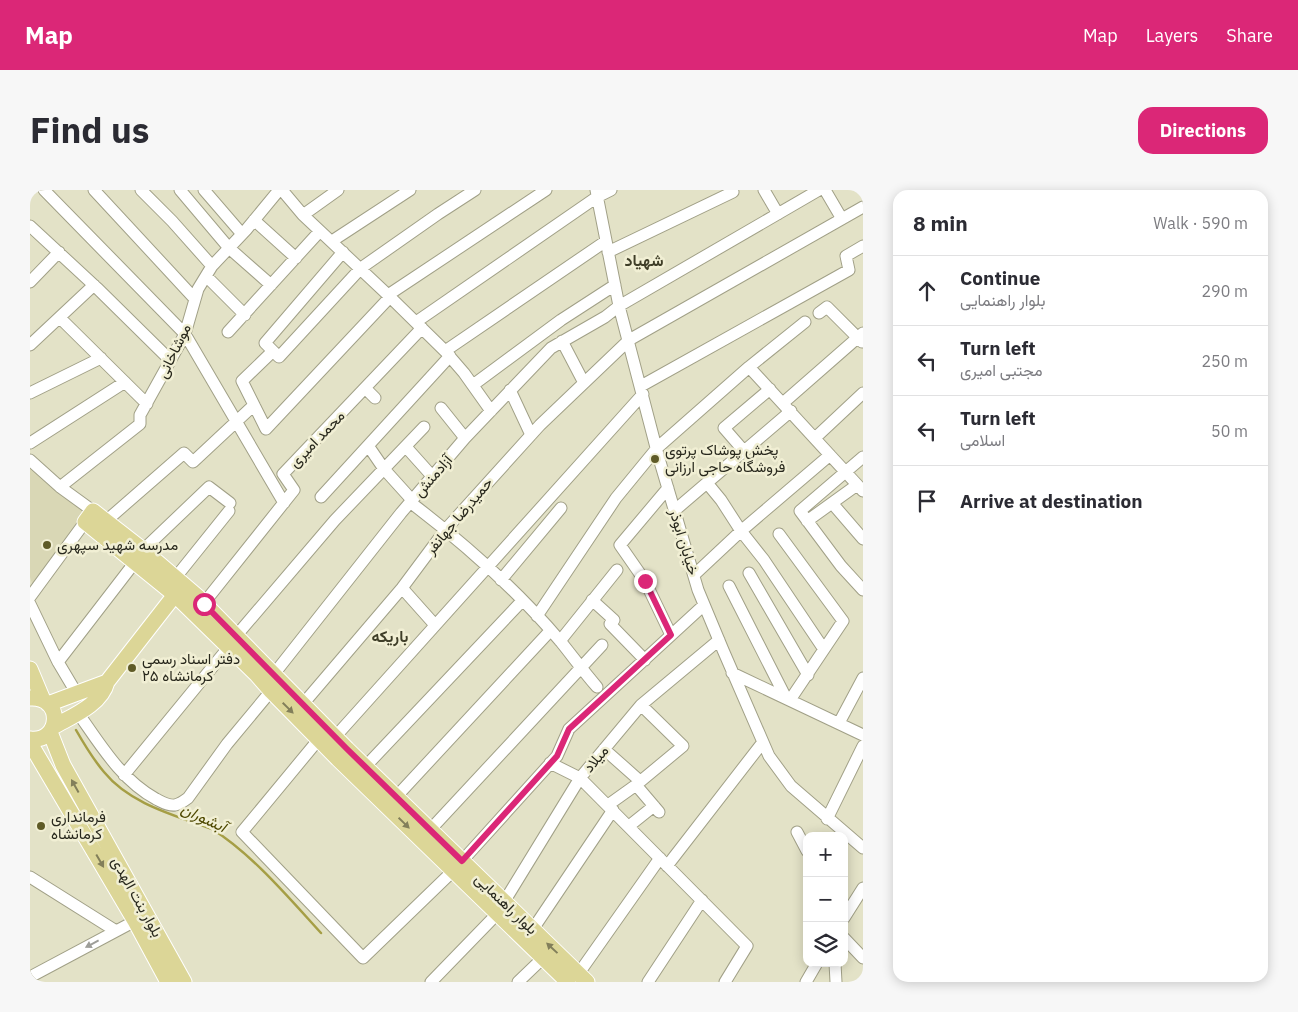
<!DOCTYPE html>
<meta charset="utf-8">
<style>
body{margin:0;font-family:"IBM Plex Sans",Vazirmatn,sans-serif;background:#f7f7f7;color:#2b2b33}
.controls{position:absolute;right:15px;bottom:15px;display:grid;overflow:hidden;border-radius:10px;box-shadow:0 2px 12px #0003}
.controls button{width:45px;height:45px;display:grid;place-items:center;padding:0;border:0;border-bottom:1px solid #e1e1e2;background:#fff;color:#2b2b33;font:25px sans-serif}
.stop{position:absolute;width:15px;height:15px;margin:-11px;border:4px solid #db2777;border-radius:50%;background:#fff}
.stop.end{background:#db2777;border-color:#fff;box-shadow:0 1px 5px #0008}
.list{margin:0;padding:0;list-style:none}
h2{display:flex;justify-content:space-between;align-items:center;height:65px;margin:0;padding:0 20px;font-size:21px}
h2 small{font-size:16px;font-weight:400;color:#7c7c81}
.list li{display:grid;grid-template-columns:32px 1fr auto;gap:15px;align-items:center;box-sizing:border-box;height:70px;padding:0 20px;border-top:1px solid #e1e1e2}
.list b{display:block;font-size:19px;white-space:nowrap}
.list p{margin:0;font-size:16px;white-space:nowrap;color:#7c7c81}
.list em{font-size:16px;font-style:normal;color:#7c7c81}
.icon{flex:none;width:28px;height:28px;fill:none;stroke:currentColor;stroke-width:2;stroke-linecap:round;stroke-linejoin:round}
.map{position:relative;flex:none;width:833px;height:792px;overflow:hidden;border-radius:15px}
header{display:flex;align-items:center;gap:30px;box-sizing:border-box;height:70px;padding:0 25px;background:#db2777;color:#fff}
header strong{font-size:24px}
nav{display:flex;gap:28px;margin-inline-start:auto;font-size:18px}
.intro{display:flex;align-items:center;justify-content:space-between;box-sizing:border-box;height:120px;padding:0 30px}
h1{margin:0;font-size:35px}
.button{padding:12px 22px;border-radius:15px;background:#db2777;color:#fff;font-size:18px;font-weight:700}
main{display:flex;gap:30px;padding:0 30px}
aside{flex:1;background:#fff;border-radius:15px;box-shadow:0 2px 12px #0003}
.map>svg:first-child{display:block}
.built{fill:#d9d7b5}
.lines{fill:none;stroke-linecap:round;stroke-linejoin:round}
.stream{stroke:#a59e45;stroke-width:2.5}
.minor-casing{stroke:#a1a087;stroke-width:13}
.major-casing{stroke:#fff;stroke-width:17}
.minor{stroke:#fff;stroke-width:11}
.major{stroke:#dcd697;stroke-width:15}
.oneway{fill:#827f5a}
.oneway2{fill:#9e9e99}
.route{stroke:#db2777;stroke-width:6}
.poi-dot{fill:#5f5b27;stroke:#f1efd4;stroke-width:2}
.labels{text-anchor:middle;stroke-width:5;stroke-linejoin:round;paint-order:stroke}
.street-label{font-size:15px;fill:#28281d;stroke:#f1efd4}
.poi-label{font-size:15px;fill:#28281d;stroke:#f1efd4;text-anchor:start}
.neighbourhood-label{font-size:16px;font-weight:bold;fill:#3f3e28;stroke:#f1efd4}
.water-label{font-size:16px;font-style:italic;fill:#4e4800;stroke:#f1efd4}
</style>
<header>
<strong>Map</strong>
<nav><a>Map</a><a>Layers</a><a>Share</a></nav>
</header>
<div class="intro"><h1>Find us</h1><a class="button">Directions</a></div>
<main>
<div class="map">
<svg width="833" height="792" viewBox="0 0 833 792">
<rect width="100%" height="100%" fill="#e3e2c7"/>
<path class="built" d="M0,275l58,47 -55,75 -3,-10z"/>
<g class="lines">
<path class="stream" d="M46,540c8,14 17,29 28,42 26,32 70,43 108,57 40,25 77,69 109,104"/>
<defs>
<path id="minor" d="M14,0l141,144 99,169
M64,0l101,109
M111,0l31,31 40,45
M150,0l49,58 42,37
M174,0l38,44
M252,0l21,25 85,80 57,56 19,22 27,38
M566,0l23,116 39,149 40,135 25,60 46,106 22,30 72,62
M734,0l14,24
M795,0l17,29
M273,25l35,-25
M224,30l42,38
M0,36l67,62 72,71
M302,51l78,-51
M313,62l-78,91 14,14 82,-89 77,-54 37,-24
M578,62l125,-60
M176,86l39,39
M0,92l29,-30
M358,105l158,-105
M789,123l8,-6 35,35
M30,128l87,86
M386,132l181,-125 14,-7
M198,142l92,-101
M532,151l22,42
M0,155l64,-60
M243,161l-31,30 24,48 124,-132
M415,161l161,-110
M719,177l56,-45
M443,195l88,-65 54,-35
M611,196l208,-116 -3,-14 17,-10
M335,198l10,10
M480,200l21,45
M0,203l71,-35
M753,213l80,-70
M411,218l24,30
M785,248l48,-45
M0,253l95,-61
M339,257l15,22 28,31
M376,257l26,29
M714,261l-20,-23 46,-39
M833,267l-63,54 41,55 22,24
M0,270l30,27 33,24
M677,293l14,17 20,31 23,29 59,88
M30,297l80,-63v-9l45,-81 13,-45 14,-23 34,-36 33,-40
M638,298l-48,57 25,36 26,54
M291,307l129,-141
M380,312c55,42 107,88 151,140 12,15 23,30 36,45
M802,313l31,36
M644,321l117,-100
M76,331l78,-68 9,9 61,-57
M777,331l50,-36
M749,344l64,87 -53,79
M113,360l66,-63 21,16
M719,383l59,102
M664,385l47,-44 89,-76
M146,387l53,-66
M471,390l60,-72
M699,396l57,112
M372,398l33,37
M0,407l55,-75
M562,410l22,20 -4,4 35,36
M174,413l90,-113 -11,-16 139,-146
M0,414l28,58 19,32
M507,426l79,-118 41,-50 92,-81 114,124
M206,446l99,-116 89,-93
M530,451l57,-71
M28,472l77,-100
M702,483l131,62
M244,484l127,-161 64,-75 86,-90 54,-31 14,-11 200,-116
M273,514l99,-116 44,-59 94,-104 89,-85 234,-133
M611,515l42,41 -47,39 23,27
M48,523c22,31 43,67 78,86 6,3 12,7 19,6 5,-1 9,-4 13,-7l39,-54 44,-53
M809,533l24,-45
M305,547l308,-343
M289,549l-77,93 121,126 90,-87
M574,559l36,32
M520,573l30,15 167,168 -22,36
M335,577l157,-166
M94,585l104,-127
M366,607l154,-166
M578,615l28,-20
M797,629l36,-73
M599,636l25,-20
M400,640l172,-185
M767,642l10,19
M432,671l95,-105 12,-27 135,-124
M637,676l96,-124
M0,687l86,54
M474,712l76,-124 61,-73 78,-65
M814,728l19,-30
M503,739l80,-119
M814,748l19,20
M805,773l1,19
M549,783l81,-115
M0,787l105,-56
M401,792l66,-68
M488,792l25,-24
M618,792l54,-82
M776,792l11,-19"/>
<path id="major" d="M0,479l13,31
M0,508c34,-2 31,45 0,41
M18,514l59,-22
M23,537c19,-11 48,-22 54,-45l74,-95
M20,542l13,33 121,217
M0,553l105,178 33,61
M538,792l-230,-223 -67,-68 -14,-16 -82,-80 -90,-73 8,-11 50,39 55,47 149,152 240,233"/>
</defs>
<use href="#minor" class="minor-casing"/>
<use href="#major" class="major-casing"/>
<use href="#minor" class="minor"/>
<use href="#major" class="major"/>
</g>
<defs><path id="oneway-solid" d="M-6-.8H1V-3.2L6.5 0L1 3.2V.8H-6Z" transform="scale(1.25)"/></defs>
<g class="oneway">
<use href="#oneway-solid" transform="translate(258 518) rotate(45)"/>
<use href="#oneway-solid" transform="translate(45 596) rotate(-119)"/>
<use href="#oneway-solid" transform="translate(374 633) rotate(44)"/>
<use href="#oneway-solid" transform="translate(70 671) rotate(60)"/>
<use href="#oneway-solid" transform="translate(522 758) rotate(-137)"/>
</g>
<use class="oneway2" href="#oneway-solid" transform="translate(62 754) rotate(152)"/>
<g class="lines">
<path class="route" d="M174,414l143,145 115,112 95,-105 12,-27 102,-94 -26,-54"/>
</g>
<g class="poi-dot">
<circle cx="625" cy="269" r="5"/>
<circle cx="17" cy="355" r="5"/>
<circle cx="102" cy="478" r="5"/>
<circle cx="11" cy="636" r="5"/>
</g>
<g class="labels">
<g class="street-label">
<text transform="translate(144 161) rotate(-64)" y="5">موشاخانی</text>
<text transform="translate(287 249) rotate(-46)" y="5">محمد امیری</text>
<text transform="translate(403 286) rotate(-49)" y="5">آزادمنش</text>
<text transform="translate(429 326) rotate(-50)" y="5">حمیدرضا جهانفر</text>
<text transform="translate(654 352) rotate(73)" y="5">خیابان ابوذر</text>
<text transform="translate(566 569) rotate(-50)" y="5">میلاد</text>
<text transform="translate(107 707) rotate(61)" y="5">بلوار بنت الهدی</text>
<text transform="translate(476 714) rotate(44)" y="5">بلوار راهنمایی</text>
</g>
<g class="poi-label">
<text x="635" y="265">پخش پوشاک پرتوی<tspan x="635" dy="17">فروشگاه حاجی ارزانی</tspan></text>
<text x="27" y="360">مدرسه شهید سپهری</text>
<text x="112" y="474">دفتر اسناد رسمی<tspan x="112" dy="17">۲۵ کرمانشاه</tspan></text>
<text x="21" y="632">فرمانداری<tspan x="21" dy="17">کرمانشاه</tspan></text>
</g>
<g class="neighbourhood-label">
<text x="614" y="76">شهیاد</text>
<text x="360" y="452">باریکه</text>
</g>
<g class="water-label">
<text transform="translate(174 627) rotate(25)" y="6">آبشوران</text>
</g>
</g>
</svg>
<div class="controls">
<button>+</button>
<button>−</button>
<button><svg class="icon" aria-label="layers" viewBox="0 0 24 24"><path d="M12 4l9 5-9 5-9-5zM3 14l9 5 9-5"/></svg></button>
</div>
<div class="stop" style="left:174px;top:414px"></div>
<div class="stop end" style="left:615px;top:391px"></div>
</div>
<aside>
<h2>8 min<small>Walk · 590 m</small></h2>
<ul class="list">
<li><svg class="icon" aria-label="ahead" viewBox="0 0 24 24"><path d="M12 20V5M6 11l6-6 6 6"/></svg><div><b>Continue</b><p>بلوار راهنمایی</p></div><em>290 m</em></li>
<li><svg class="icon" aria-label="left" viewBox="0 0 24 24"><path d="M17 20v-9H6M10 6l-5 5 5 5"/></svg><div><b>Turn left</b><p>مجتبی امیری</p></div><em>250 m</em></li>
<li><svg class="icon" aria-label="left" viewBox="0 0 24 24"><path d="M17 20v-9H6M10 6l-5 5 5 5"/></svg><div><b>Turn left</b><p>اسلامی</p></div><em>50 m</em></li>
<li><svg class="icon" aria-label="arrive" viewBox="0 0 24 24"><path d="M6 21V4h12l-3 4 3 4H6"/></svg><div><b>Arrive at destination</b></div></li>
</ul>
</aside>
</main>
